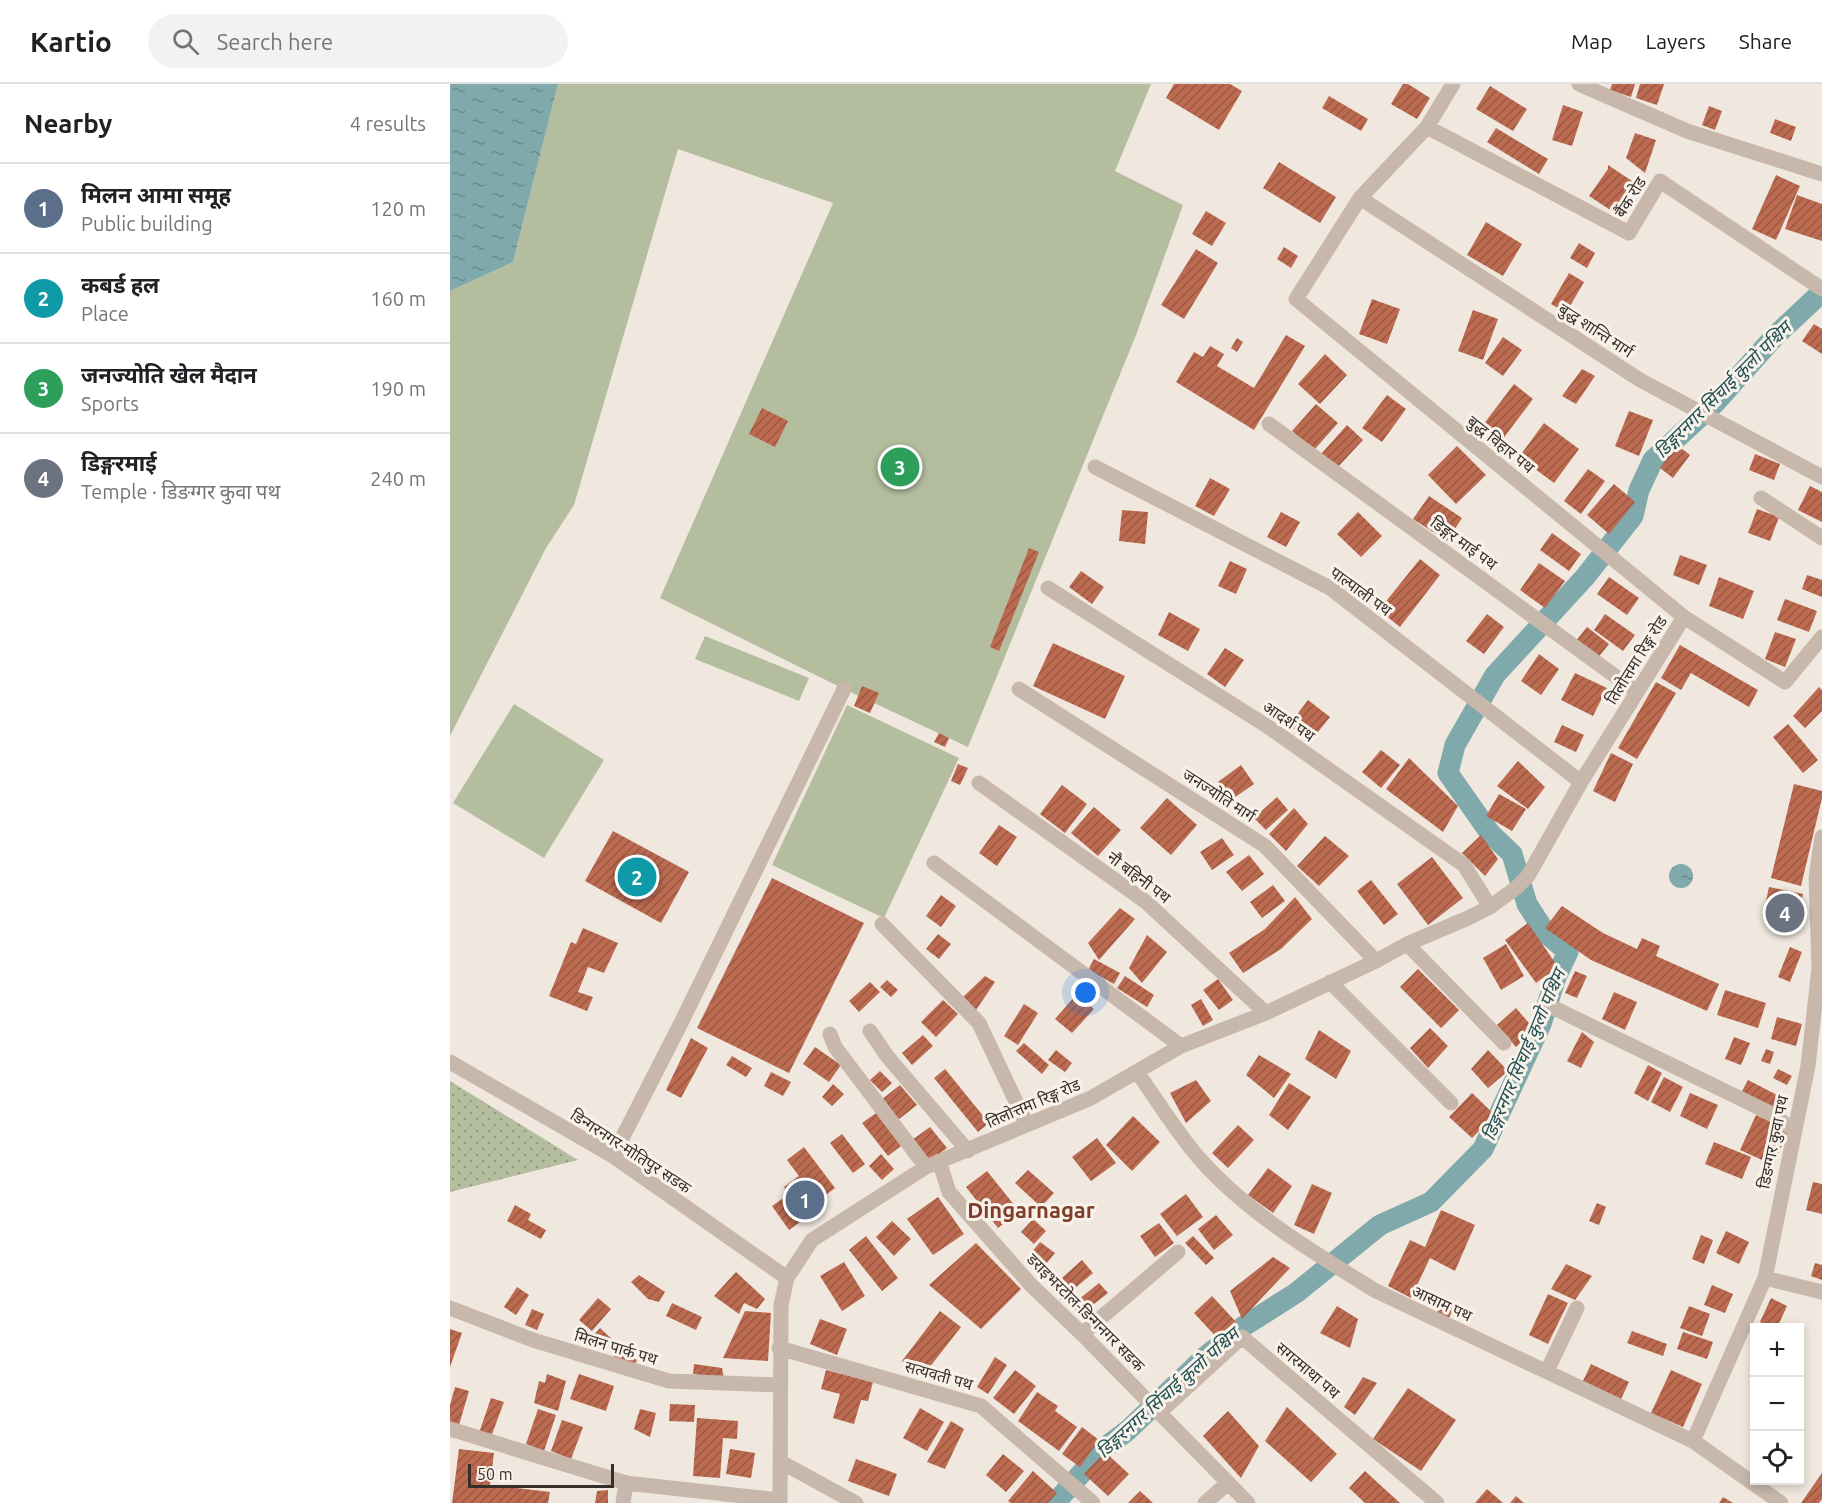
<!DOCTYPE html>
<meta charset="utf-8">
<style>
body{margin:0;font-family:Ubuntu,"Noto Sans Devanagari",sans-serif;background:#f2f2f2;color:#202124}
.controls{position:absolute;right:18px;bottom:18px;display:grid;overflow:hidden;border-radius:0px;box-shadow:0 3px 9px #0003}
.controls button{width:54px;height:54px;display:grid;place-items:center;padding:0;border:0;border-bottom:2px solid #e0e0e0;background:#fff;color:#202124;font:30px sans-serif}
.scale{position:absolute;left:18px;bottom:15px;width:146px;box-sizing:border-box;padding-left:6px;border:3px solid #362e2a;border-top:0;font-size:16px;line-height:21px;white-space:nowrap;color:#362e2a;-webkit-text-stroke:4px #f8f2ea;paint-order:stroke}
.you{position:absolute;left:636px;top:909px;width:21px;height:21px;margin:-15px;border:4px solid #fff;border-radius:50%;background:#1a73e8;box-shadow:0 0 0 9px #1a73e833}
.badge{display:grid;place-items:center;width:39px;height:39px;border-radius:50%;background:#d93025;color:#fff;font-size:20px;font-weight:700}
.pin{position:absolute;translate:-50% -50%;border:3px solid #fff;box-shadow:0 2px 6px #0006}
.list{margin:0;padding:0;list-style:none}
h2{display:flex;justify-content:space-between;align-items:center;height:78px;margin:0;padding:0 24px;font-size:26px}
h2 small{font-size:20px;font-weight:400;color:#757577}
.list li{display:grid;grid-template-columns:39px 1fr auto;gap:18px;align-items:center;box-sizing:border-box;height:90px;padding:0 24px;border-top:2px solid #e0e0e0}
.list b{display:block;font-size:22px;white-space:nowrap}
.list p{margin:0;font-size:20px;white-space:nowrap;color:#757577}
.list em{font-size:20px;font-style:normal;color:#757577}
.icon{flex:none;width:33px;height:33px;fill:none;stroke:currentColor;stroke-width:2;stroke-linecap:round;stroke-linejoin:round}
.map{position:relative;flex:none;width:1372px;height:1419px;overflow:hidden}
header{display:flex;align-items:center;gap:36px;box-sizing:border-box;height:84px;padding:0 30px;background:#fff;border-bottom:2px solid #e0e0e0}
header strong{font-size:28px}
nav{display:flex;gap:33px;margin-inline-start:auto;font-size:21px}
.search{width:420px;height:54px;background:#f2f2f2;display:flex;align-items:center;gap:15px;box-sizing:border-box;padding:0 21px;border-radius:33px;color:#757577;font-size:22px}
main{display:flex}
aside{flex:1;background:#fff}
.map>svg:first-child{display:block}
.grass{fill:#b4be9f}
.park{fill:url(#park-dots)}
.water{fill:url(#water-ripples)}
.lines{fill:none;stroke-linecap:round;stroke-linejoin:round}
.canal{stroke:#7fa9ab;stroke-width:21}
.building{fill:url(#building-hatch)}
.minor{stroke:#c8b8ab;stroke-width:15}
.labels{text-anchor:middle;stroke-width:6;stroke-linejoin:round;paint-order:stroke}
.street-label{font-size:16px;fill:#362e2a;stroke:#f8f2ea}
.water-label{font-size:18px;font-style:italic;fill:#225154;stroke:#f8f2ea}
.district-label{font-size:22px;font-weight:bold;fill:#7e3e29;stroke:#f8f2ea}
</style>
<header>
<strong>Kartio</strong>
<div class="search"><svg class="icon" aria-label="search" viewBox="0 0 24 24"><circle cx="10" cy="10" r="6"/><path d="M15 15l6 6"/></svg>Search here</div>
<nav><a>Map</a><a>Layers</a><a>Share</a></nav>
</header>
<main>
<aside>
<h2>Nearby<small>4 results</small></h2>
<ul class="list">
<li><span class="badge" style="background:#5c6f8a">1</span><div><b>मिलन आमा समूह</b><p>Public building</p></div><em>120 m</em></li>
<li><span class="badge" style="background:#0f9aa8">2</span><div><b>कबर्ड हल</b><p>Place</p></div><em>160 m</em></li>
<li><span class="badge" style="background:#2e9e5b">3</span><div><b>जनज्योति खेल मैदान</b><p>Sports</p></div><em>190 m</em></li>
<li><span class="badge" style="background:#6b7280">4</span><div><b>डिङ्गरमाई</b><p>Temple · डिङग्गर कुवा पथ</p></div><em>240 m</em></li>
</ul>
</aside>
<div class="map">
<svg width="1372" height="1419" viewBox="0 0 1372 1419">
<defs>
<pattern id="park-dots" width="8" height="8" patternUnits="userSpaceOnUse" patternTransform="scale(1.5)"><rect width="8" height="8" fill="#b4be9f"/><path d="M2 2h.1M6 6h.1" fill="none" stroke="#939b82" stroke-width="1.8" stroke-linecap="round"/></pattern>
<pattern id="water-ripples" width="26" height="14" patternUnits="userSpaceOnUse" patternTransform="scale(1.5)"><rect width="26" height="14" fill="#7fa9ab"/><path d="M2 4q2-2 4 0t4 0M15 11q2-2 4 0t4 0" fill="none" stroke="#698a8b"/></pattern>
<pattern id="building-hatch" width="6" height="6" patternUnits="userSpaceOnUse" patternTransform="scale(1.5)"><rect width="6" height="6" fill="#bc6b51"/><path d="M-1 1l2-2M0 6l6-6M5 7l2-2" fill="none" stroke="#9a5843"/></pattern>
</defs>
<rect width="100%" height="100%" fill="#f0e8de"/>
<path class="grass" d="M108,0h593l-36,87 68,34 -47,130 -168,412 -124,-58 -184,-91 173,-395 -155,-54 -104,356 -28,43 -96,188v-445l63,-29z
M255,552l104,42 -10,23 -104,-42z
M64,620l90,56 -60,98 -91,-55z
M397,621l112,53 -75,160 -112,-53z"/>
<path class="park" d="M0,997l128,79 -128,32z"/>
<path class="water" d="M0,0h108l-45,178 -63,29z
M1219 792a12 12 0 1 1 24 0a12 12 0 1 1-24 0Z"/>
<g class="lines">
<path class="canal" d="M605,1419l49,-55 23,-17 79,-75 38,-30 52,-33 84,-68 51,-23 52,-53 58,-125 15,-47 12,-25 -23,-20 -18,-28 -15,-50 -22,-21 -42,-60 7,-28 40,-70 90,-98 48,-61 6,-26 14,-30 62,-57 60,-67 47,-44"/>
</g>
<path class="building" d="M724,0h56l12,7 -23,39 -53,-32z
M953,0h5l22,14 -13,21 -26,-15z
M1162,0h23l-4,13 -21,-7z
M1190,0h24l-7,21 -21,-7z
M1040,2l37,23 -14,22 -37,-22z
M879,12l39,23 -7,12 -39,-23z
M1113,21l20,7 -11,34 -20,-6z
M1259,22l13,5 -7,19 -13,-5z
M1325,35l21,8 -5,14 -21,-8z
M1046,44l52,31 -9,15 -52,-32z
M1185,49l21,7 -11,33 -19,-15z
M829,78l57,35 -16,26 -57,-35z
M1158,81l30,20 -20,30 -29,-19 19,-27z
M1326,91l24,11 -24,54 -24,-11z
M1347,111l25,9v37l-37,-12z
M756,127l20,12 -14,23 -20,-12z
M1036,138l36,22 -19,32 -36,-21z
M1129,159l16,10 -8,15 -17,-10z
M834,163l14,9 -7,12 -14,-9z
M746,165l22,14 -34,56 -23,-14z
M1119,189l15,9 -18,31 -15,-9z
M922,215l28,10 -13,35 -28,-10z
M1023,226l25,9 -15,41 -25,-9z
M1364,240l8,5v25l-20,-13z
M836,251l19,11 -51,84 -78,-48 18,-30 9,5 7,-11 14,8 -7,12 37,22z
M1053,253l19,13 -19,26 -18,-13z
M787,254l6,4 -6,10 -6,-4z
M875,270l22,21 -27,29 -22,-20z
M1132,285l13,7 -19,28 -14,-8z
M1064,300l19,15 -31,41 -19,-15z
M937,311l19,14 -24,33 -20,-14z
M866,320l22,19 -24,27 -22,-19z
M312,324l26,13 -13,26 -26,-13z
M1179,327l24,9 -14,36 -24,-10z
M1094,339l35,26 -25,34 -35,-26z
M897,341l16,15 -26,28 -16,-14z
M1227,361l13,10 -17,23 -13,-10z
M1007,362l29,29 -30,29 -28,-29z
M1305,370l25,10 -6,16 -25,-10z
M1138,385l17,12 -24,33 -17,-13z
M760,394l20,11 -16,27 -19,-10z
M1164,400l21,18 -26,32 -22,-19z
M1360,402l12,6v30l-24,-12z
M979,412l33,22 -15,23 -34,-22z
M1307,425l22,8 -9,24 -22,-8z
M672,426l26,2 -3,32 -26,-3z
M831,428l19,10 -14,25 -19,-10z
M908,428l24,24 -21,21 -24,-23z
M1102,449l29,21 -12,17 -29,-21z
M579,464l10,4 -40,99 -9,-4z
M1230,471l27,10 -8,20 -26,-10z
M970,475l20,16 -40,52 -21,-17z
M780,477l17,8 -11,25 -18,-8z
M1089,479l26,18 -20,27 -25,-18z
M631,487l23,16 -12,17 -23,-17z
M1357,491l15,5v17l-20,-8z
M1159,493l30,21 -12,17 -30,-21z
M1269,493l35,14 -11,28 -34,-13z
M1335,515l32,12 -8,21 -32,-12z
M719,528l31,17 -12,22 -30,-16z
M1037,530l17,13 -20,27 -18,-13z
M1155,530l30,21 -12,16 -29,-21z
M1137,543l22,17 -12,15 -22,-17z
M1325,548l21,7 -11,28 -20,-8z
M603,559l72,33 -20,43 -72,-33z
M1230,561l78,45 -9,17 -58,-34 -10,17 -20,-12z
M775,564l19,12 -19,27 -18,-13z
M1089,570l20,15 -18,26 -20,-14z
M1125,589l32,15 -14,28 -32,-16z
M1206,598l20,11 -39,66 -19,-11z
M412,602l17,7 -9,20 -16,-7z
M1369,603l3,3v21l-17,17 -12,-12z
M858,616l22,17 -20,25 -21,-17z
M1338,640l30,36 -15,13 -30,-36z
M1112,641l22,10 -8,17 -22,-10z
M489,649l10,5 -4,9 -11,-5z
M931,666l19,15 -19,23 -19,-16z
M1161,669l22,11 -18,38 -22,-11z
M959,674l49,48 -15,26 -57,-43z
M1068,677l27,26 -17,22 -31,-23z
M508,680l10,4 -8,17 -9,-4z
M791,681l13,19 -23,16 -13,-18z
M1344,700l28,7v7l-21,88 -30,-8z
M612,701l25,19 -22,29 -25,-19z
M1049,710l27,15 -14,22 -26,-15z
M827,713l11,13 -22,20 -12,-12z
M717,714l30,27 -26,30 -31,-27z
M644,723l27,23 -23,26 -27,-23z
M844,724l14,16 -22,27 -17,-17z
M549,741l18,12 -20,29 -18,-13z
M163,747l76,41 -28,51 -76,-42z
M1031,751l17,24 -13,17 -23,-23z
M875,752l24,20 -30,30 -22,-20z
M772,754l12,17 -22,15 -12,-18z
M799,771l15,19 -22,17 -16,-19z
M982,773l31,41 -35,27 -31,-41z
M322,794l92,45 -75,150 -92,-45z
M921,796l27,34 -14,11 -27,-34z
M823,801l12,16 -23,17 -12,-16z
M1319,803l34,7 -6,28 -34,-7z
M491,811l15,11 -15,21 -15,-11z
M845,813l17,22 -31,30 -38,24 -14,-20 36,-24z
M1112,822l41,27 34,16 5,-11 18,8 -4,10 63,28 -12,27 -116,-51 -46,-32z
M670,824l15,11 -36,41 -11,-17z
M1078,839l30,44 -22,16 -31,-43z
M133,844l35,15 -14,30 -16,-6 -10,25 15,5 -6,14 -38,-15 22,-54 5,2z
M488,850l13,10 -12,15 -13,-10z
M697,851l20,17 -25,31 -13,-15z
M1056,860l18,32 -23,14 -18,-32z
M1340,863l12,5 -12,30 -12,-5z
M644,875l26,14 -6,11 -26,-14z
M968,885l41,41 -18,18 -41,-41z
M1125,887l12,5 -10,22 -12,-5z
M535,892l10,6 -19,28 -13,-13z
M675,892l29,19 -7,12 -30,-19z
M768,895l15,21 -14,10 -16,-20z
M437,896l11,10 -7,7 -11,-10z
M420,898l10,10 -21,20 -10,-11z
M1275,906l41,13 -8,25 -41,-13z
M1164,908l23,10 -12,28 -23,-11z
M627,910l17,15 -22,24 -17,-14z
M751,915l12,21 -10,6 -12,-21z
M493,916l15,14 -22,23 -15,-15z
M574,920l14,9 -20,32 -14,-9z
M1066,924l19,22 -19,17 -19,-22z
M1327,933l25,7 -6,22 -25,-7z
M980,944l18,18 -20,22 -18,-20z
M869,946l32,21 -15,28 -31,-20z
M1132,948l12,10 -13,26 -14,-7z
M473,951l10,11 -21,19 -10,-12z
M1284,953l16,6 -9,22 -16,-6z
M241,954l17,10 -27,50 -15,-8z
M574,959l25,22 -7,9 -26,-23z
M365,963l26,18 -12,17 -26,-18z
M1316,965l8,3 -4,12 -9,-3z
M606,966l16,13 -7,9 -17,-12z
M1038,966l20,21 -20,17 -17,-19z
M809,971l32,19 -17,24 -28,-23z
M282,972l20,12 -6,9 -20,-12z
M1198,981l14,8 -14,28 -14,-8z
M495,985l44,54 -11,9 -44,-54z
M1328,985l14,7 -5,9 -14,-7z
M430,987l12,12 -10,9 -12,-12z
M321,988l20,10 -8,14 -19,-10z
M1214,993l19,10 -13,25 -19,-10z
M746,996l15,21 -25,22 -16,-30z
M1298,996l33,17 -6,13 -34,-17z
M839,999l22,14 -23,33 -19,-15z
M383,1000l11,10 -12,12 -10,-9z
M450,1001l17,20 -19,15 -17,-20z
M1022,1009l23,22 -23,23 -23,-21z
M1240,1009l28,12 -11,24 -27,-13z
M426,1029l25,33 -13,10 -26,-33z
M1306,1031l33,15 -16,35 -33,-15z
M683,1032l27,26 -28,29 -26,-26z
M788,1041l16,15 -26,28 -16,-15z
M480,1043l17,21 -19,14 -16,-22z
M392,1050l23,30 -12,9 -23,-30z
M647,1054l19,25 -25,18 -19,-24z
M1264,1058l37,15 -9,22 -37,-15z
M354,1063l31,41 -17,13 4,5 -33,24 -17,-24 17,-12 -5,-7 15,-11 -12,-16z
M431,1070l13,15 -12,11 -13,-14z
M818,1084l24,18 -19,27 -25,-18z
M578,1086l26,23 -13,14 -26,-24z
M537,1087l32,40 -21,17 -32,-41z
M1363,1098l9,2v30l-16,-4z
M862,1100l20,9 -18,41 -20,-9z
M736,1110l17,23 -26,19 -17,-22z
M488,1113l26,37 -31,21 -26,-36z
M1147,1119l9,4 -7,18 -10,-4z
M65,1121l16,9 -3,6 18,10 -5,9 -34,-18z
M991,1126l34,15 -20,46 -25,-13 -19,40 -23,-12 22,-46 15,7z
M766,1131l17,20 -19,15 -16,-21z
M583,1135l13,12 -12,13 -13,-12z
M442,1137l19,18 -17,17 -18,-19z
M709,1139l15,20 -19,14 -15,-21z
M1276,1147l23,11 -10,22 -23,-11z
M1251,1151l12,5 -9,24 -12,-5z
M416,1152l32,42 -16,13 -33,-41z
M743,1152l21,22 -8,7 -21,-22z
M590,1158l15,11 -9,11 -15,-11z
M526,1159l45,46 -40,40 -52,-44z
M823,1173l17,11 -48,51 -12,-28z
M632,1176l11,13 -32,27 -8,-14z
M394,1178l21,34 -23,15 -22,-35z
M1365,1179l7,2v15l-11,-4z
M1116,1180l26,12 -17,24 -24,-11z
M286,1188l29,27 -8,10 -13,-6 -5,11 -25,-18z
M189,1191l26,17 -6,10 -11,-3 -17,-17z
M649,1199l9,10 -28,22 -8,-10z
M1262,1201l21,9 -8,19 -21,-8z
M67,1203l12,8 -13,20 -12,-8z
M1098,1210l20,9 -20,41 -19,-9z
M762,1212l25,27 -18,17 -25,-27z
M148,1214l13,11 -19,22 -13,-11z
M994,1214l12,5 -8,17 -12,-5z
M1321,1214l16,8 -10,22h-6l-11,-6z
M222,1219l30,14 -6,13 -30,-14z
M887,1222l21,13 -8,29 -30,-15z
M1239,1222l21,8 -8,22 -22,-8z
M82,1225l12,5 -7,16 -12,-5z
M295,1227l26,2 -3,48 -45,-3z
M490,1227l21,16 -39,50 -20,-16z
M370,1235l27,10 -10,26 -27,-11z
M150,1244l13,12 -7,8 -14,-11z
M0,1245l12,4 -12,34z
M1182,1247l35,13 -4,12 -36,-13z
M1233,1248l30,10 -6,17 -30,-10z
M167,1266l20,10 -4,8 -20,-10z
M545,1273l12,8 -19,29 -11,-7z
M244,1280l28,4 2,10 -31,-4z
M1141,1280l38,18 -8,17 -38,-18z
M376,1286l47,12 -5,19 -7,-1 -7,24 -21,-6 7,-24 -19,-5z
M565,1286l21,16 -22,28 -21,-16z
M1221,1286l31,14 -19,43 -32,-14z
M97,1290l19,7 -8,30 -24,-8 5,-22 6,2z
M129,1290l35,12 -8,25 -36,-12z
M913,1293l14,6 -22,32 -11,-8z
M5,1303l14,4 -10,34 -9,-3v-17z
M958,1304l48,32 -35,51 -48,-32z
M587,1308l21,14 -3,5 22,16 -18,24 -41,-30z
M41,1314l13,4 -13,35 -12,-4z
M220,1320l25,1 -1,17 -25,-1z
M837,1323l50,47 -26,28 -46,-41z
M470,1324l24,14 -17,29 -24,-13z
M88,1325l18,6 -12,36 -18,-7z
M190,1325l16,4 -6,24 -16,-8z
M778,1327l31,35 -18,32 -38,-42z
M247,1334l41,3 -1,18 -14,-1 -3,40 -27,-2z
M112,1336l21,7 -12,32 -20,-8z
M501,1337l13,8 -19,40 -18,-7z
M632,1343l17,13 -19,27 -18,-13z
M9,1365l35,4 -4,32 60,7 -2,11h-96z
M280,1365l25,4 -4,25 -25,-4z
M655,1368l24,22 -21,22 -24,-22z
M553,1370l21,17 -18,21 -20,-17z
M406,1375l41,15 -8,22 -41,-15z
M583,1387l24,22 -9,10h-37l-3,-2z
M915,1387l35,32h-35l-16,-15z
M1372,1389v26l-3,4h-18z
M1037,1405l16,14h-28z
M158,1406v13h-13l2,-12z
M690,1407l13,12h-25z
M1066,1412l8,7h-14z
M1273,1413l10,6h-14z"/>
<g class="lines">
<path class="minor" d="M1003,0l-26,43 -67,71 -64,101 388,318
M1129,0l108,47 135,43
M977,43l202,106 31,-52 162,108
M910,114l280,182 182,97
M819,340l368,268
M645,383l235,121 251,194
M1311,414l61,40
M598,504l219,138 197,139 26,42
M569,605l246,157 111,115
M529,699l167,119 120,111
M484,779l247,183
M432,840l97,99 48,102
M957,860l97,99
M880,898l121,121
M1102,923l218,106 24,17
M420,947l17,25 81,95
M380,950l5,13 91,120
M0,978l163,94 174,122
M687,988c20,28 40,61 62,86 48,55 113,93 175,132l319,151 88,62
M163,1072l69,-135 162,-332
M489,1077l10,31 82,93 51,49 166,169
M1315,1194l57,14
M0,1224l83,32 136,41 111,4
M632,1250l96,-82
M329,1264l202,58 112,97
M1097,1287l30,-63
M709,1329l83,-76 195,166
M0,1345l176,54 154,17
M1243,1357l72,-163 43,-212 11,-98 -3,-91 6,-40
M331,1378l75,41
M173,1419l3,-20
M330,1419l1,-198 6,-27 25,-38 114,-73 165,-69 90,-52 85,-33 110,-52 31,-17 61,-26 22,-11 26,-19 12,-12 53,-94 103,-165 101,65 37,-45
M755,1419l23,-20"/>
</g>
<g class="labels">
<g class="street-label">
<text transform="translate(1180 113) rotate(-58)" y="6">बैंक रोड</text>
<text transform="translate(1146 246) rotate(33)" y="6">बुद्ध शान्ति मार्ग</text>
<text transform="translate(1051 360) rotate(39)" y="6">बुद्ध विहार पथ</text>
<text transform="translate(1014 459) rotate(36)" y="6">डिङ्गर माई पथ</text>
<text transform="translate(911 507) rotate(36)" y="6">पाल्पाली पथ</text>
<text transform="translate(1186 576) rotate(-58)" y="6">तिलोत्तमा रिङ्ग रोड</text>
<text transform="translate(839 637) rotate(34)" y="6">आदर्श पथ</text>
<text transform="translate(769 711) rotate(33)" y="6">जनज्योति मार्ग</text>
<text transform="translate(689 793) rotate(37)" y="6">नौ बहिनी पथ</text>
<text transform="translate(583 1019) rotate(-23)" y="6">तिलोत्तमा रिङ्ग रोड</text>
<text transform="translate(1323 1058) rotate(-78)" y="6">डिङग्गर कुवा पथ</text>
<text transform="translate(181 1067) rotate(33)" y="6">डिन्गरनगर-मोतिपुर सडक</text>
<text transform="translate(992 1219) rotate(25)" y="6">आसाम पथ</text>
<text transform="translate(636 1228) rotate(45)" y="6">डराइभरटोल-डिन्गनगर सडक</text>
<text transform="translate(166 1263) rotate(17)" y="6">मिलन पार्क पथ</text>
<text transform="translate(858 1286) rotate(40)" y="6">सगरमाथा पथ</text>
<text transform="translate(489 1291) rotate(16)" y="6">सत्यवती पथ</text>
</g>
<g class="water-label">
<text transform="translate(1273 306) rotate(-45)" y="6">डिङ्गरनगर सिंचाई कुलो पश्चिम</text>
<text transform="translate(1074 971) rotate(-67)" y="6">डिङ्गरनगर सिंचाई कुलो पश्चिम</text>
<text transform="translate(718 1309) rotate(-42)" y="6">डिङ्गरनगर सिंचाई कुलो पश्चिम</text>
</g>
<g class="district-label">
<text x="581" y="1134">Dingarnagar</text>
</g>
</g>
</svg>
<div class="controls">
<button>+</button>
<button>−</button>
<button><svg class="icon" aria-label="locate" viewBox="0 0 24 24"><circle cx="12" cy="12" r="6"/><path d="M12 2v4M12 18v4M2 12h4M18 12h4"/></svg></button>
</div>
<div class="scale">50 m</div>
<div class="you"></div>
<div class="pin badge" style="left:355px;top:1116px;background:#5c6f8a">1</div>
<div class="pin badge" style="left:187px;top:793px;background:#0f9aa8">2</div>
<div class="pin badge" style="left:450px;top:383px;background:#2e9e5b">3</div>
<div class="pin badge" style="left:1335px;top:829px;background:#6b7280">4</div>
</div>
</main>
